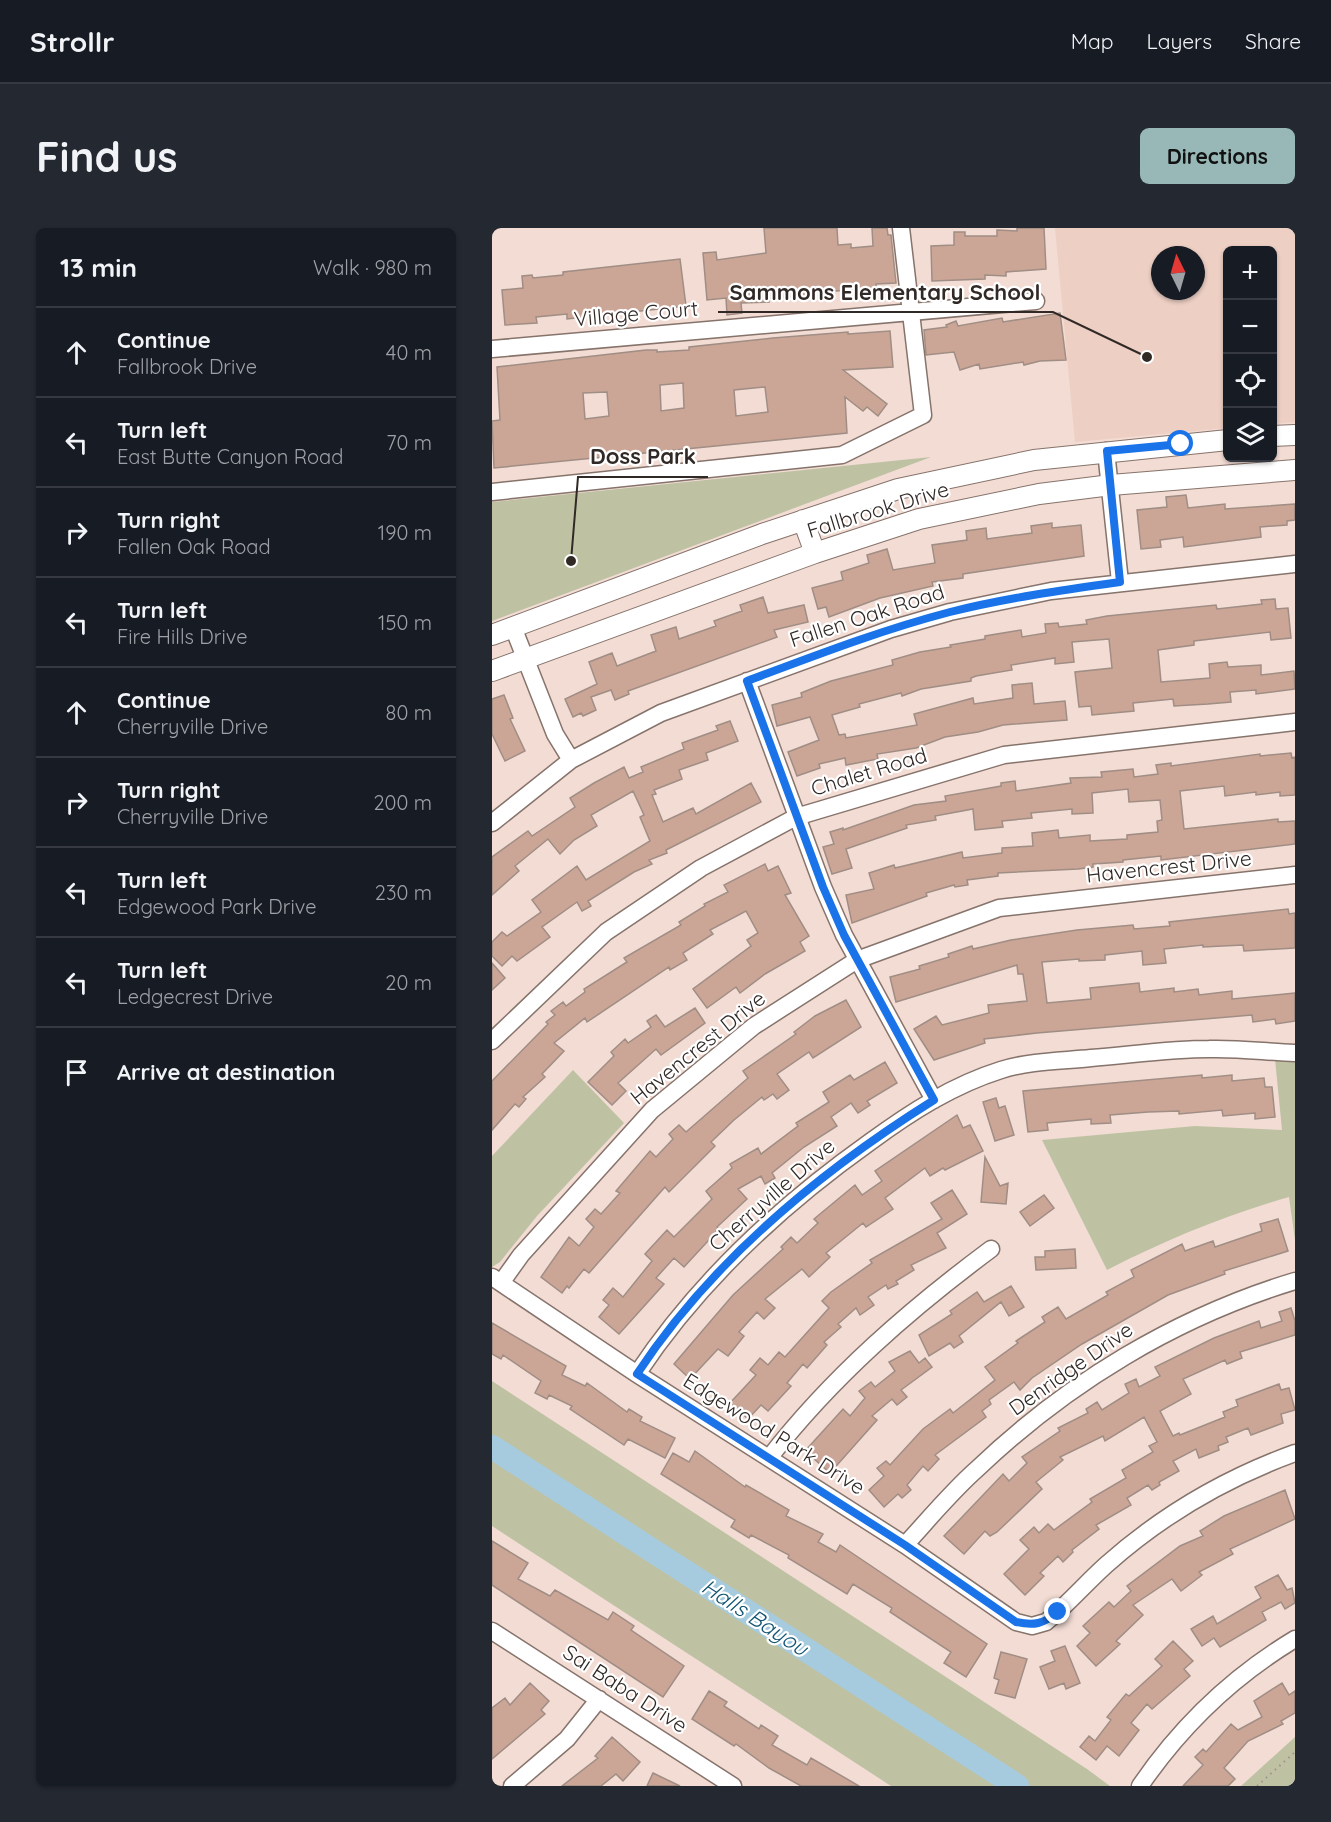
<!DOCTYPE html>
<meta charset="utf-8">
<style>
body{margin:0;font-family:Quicksand,sans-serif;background:#242831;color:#f1f3f6}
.controls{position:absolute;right:18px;top:18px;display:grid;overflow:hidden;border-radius:9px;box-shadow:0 2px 4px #0004}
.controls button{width:54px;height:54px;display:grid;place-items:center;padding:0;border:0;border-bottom:2px solid #363941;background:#171b24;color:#f1f3f6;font:30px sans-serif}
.compass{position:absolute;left:659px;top:18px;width:54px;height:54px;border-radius:50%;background:#171b24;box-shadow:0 2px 4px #0004;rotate:355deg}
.stop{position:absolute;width:18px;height:18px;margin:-14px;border:4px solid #1a73e8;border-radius:50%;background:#fff}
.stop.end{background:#1a73e8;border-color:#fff;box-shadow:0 2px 6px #0008}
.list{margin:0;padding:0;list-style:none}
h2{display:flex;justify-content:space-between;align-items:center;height:78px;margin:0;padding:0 24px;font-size:26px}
h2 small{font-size:20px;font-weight:400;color:#9ea1a6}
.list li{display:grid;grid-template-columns:39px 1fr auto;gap:18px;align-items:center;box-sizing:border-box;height:90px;padding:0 24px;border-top:2px solid #363941}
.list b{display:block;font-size:22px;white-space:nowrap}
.list p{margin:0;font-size:20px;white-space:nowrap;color:#9ea1a6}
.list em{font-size:20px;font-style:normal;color:#9ea1a6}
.icon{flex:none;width:33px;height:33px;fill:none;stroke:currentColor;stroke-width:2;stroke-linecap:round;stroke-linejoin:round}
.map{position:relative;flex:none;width:803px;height:1558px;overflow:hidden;border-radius:9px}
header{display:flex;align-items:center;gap:36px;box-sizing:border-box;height:84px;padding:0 30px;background:#171b24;border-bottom:2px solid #363941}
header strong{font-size:28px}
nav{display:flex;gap:33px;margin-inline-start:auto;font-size:21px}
.intro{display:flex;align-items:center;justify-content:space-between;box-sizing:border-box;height:144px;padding:0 36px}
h1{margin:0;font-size:42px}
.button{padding:15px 27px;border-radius:9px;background:#97b8b6;color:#111;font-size:21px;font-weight:700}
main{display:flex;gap:36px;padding:0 36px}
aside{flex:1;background:#171b24;border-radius:9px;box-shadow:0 2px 4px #0004}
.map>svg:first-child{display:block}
.built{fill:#edcfc4;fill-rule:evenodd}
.green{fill:#bec2a3}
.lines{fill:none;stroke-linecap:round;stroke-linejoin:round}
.river{stroke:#a6cbdf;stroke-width:24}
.building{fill:#cba697;stroke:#a08d84;stroke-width:1.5;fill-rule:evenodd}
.minor-casing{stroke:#86736b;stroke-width:19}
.major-casing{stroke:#86736b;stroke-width:22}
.path{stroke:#a1918b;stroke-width:2;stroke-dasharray:1.5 4.5;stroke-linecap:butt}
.minor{stroke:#fff;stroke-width:16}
.major{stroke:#fff;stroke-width:20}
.route{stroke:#1a73e8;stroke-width:8}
.labels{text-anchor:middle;stroke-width:4.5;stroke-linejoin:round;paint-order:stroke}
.street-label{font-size:21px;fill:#312926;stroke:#fff}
.water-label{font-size:22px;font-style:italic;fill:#145572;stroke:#fff}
.leader{fill:none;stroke:#312926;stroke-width:2}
.callout-dot{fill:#312926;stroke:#fff;stroke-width:2}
.callout-label{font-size:22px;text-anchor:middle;font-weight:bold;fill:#312926;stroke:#fff;stroke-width:4.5;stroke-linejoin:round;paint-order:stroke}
</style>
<header>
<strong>Strollr</strong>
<nav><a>Map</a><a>Layers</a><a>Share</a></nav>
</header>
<div class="intro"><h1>Find us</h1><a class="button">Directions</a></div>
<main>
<aside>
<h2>13 min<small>Walk · 980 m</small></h2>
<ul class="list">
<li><svg class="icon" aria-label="ahead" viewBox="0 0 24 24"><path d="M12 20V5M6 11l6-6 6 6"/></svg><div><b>Continue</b><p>Fallbrook Drive</p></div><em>40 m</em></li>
<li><svg class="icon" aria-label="left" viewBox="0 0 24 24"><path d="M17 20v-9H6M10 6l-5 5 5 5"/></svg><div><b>Turn left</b><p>East Butte Canyon Road</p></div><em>70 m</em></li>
<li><svg class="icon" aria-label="right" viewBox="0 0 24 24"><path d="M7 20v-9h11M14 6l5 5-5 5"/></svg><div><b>Turn right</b><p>Fallen Oak Road</p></div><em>190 m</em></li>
<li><svg class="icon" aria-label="left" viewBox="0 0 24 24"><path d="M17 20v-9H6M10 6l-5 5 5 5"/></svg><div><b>Turn left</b><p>Fire Hills Drive</p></div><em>150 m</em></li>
<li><svg class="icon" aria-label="ahead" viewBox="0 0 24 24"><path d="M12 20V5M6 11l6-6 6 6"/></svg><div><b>Continue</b><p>Cherryville Drive</p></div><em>80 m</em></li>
<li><svg class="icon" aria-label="right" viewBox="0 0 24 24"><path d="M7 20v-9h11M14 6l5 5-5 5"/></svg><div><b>Turn right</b><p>Cherryville Drive</p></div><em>200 m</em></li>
<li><svg class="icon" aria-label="left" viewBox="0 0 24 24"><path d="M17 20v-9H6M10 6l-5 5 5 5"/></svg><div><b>Turn left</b><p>Edgewood Park Drive</p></div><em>230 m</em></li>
<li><svg class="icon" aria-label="left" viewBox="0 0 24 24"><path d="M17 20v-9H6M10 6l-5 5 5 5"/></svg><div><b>Turn left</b><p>Ledgecrest Drive</p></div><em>20 m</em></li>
<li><svg class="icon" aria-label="arrive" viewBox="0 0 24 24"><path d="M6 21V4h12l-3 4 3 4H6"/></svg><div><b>Arrive at destination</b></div></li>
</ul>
</aside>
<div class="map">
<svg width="803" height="1558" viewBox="0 0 803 1558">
<rect width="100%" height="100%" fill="#f2dcd4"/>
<path class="built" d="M563,0h240v194l-22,2 -1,-174h-44l-1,178 -152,14zM668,27h36v36h-36z"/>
<path class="green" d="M439,229l-439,164v-119z
M783,831h20v181l-6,-43c-65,19 -121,42 -182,73l-65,-130 153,-14 87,4z
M81,842l51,53 -87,93 -37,46 -8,5v-111z
M0,1153l595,388 23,17h-219l-399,-260z
M803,1509v49h-54z"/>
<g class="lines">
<path class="river" d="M0,1219l525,339"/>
</g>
<path class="building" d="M272,0h73l1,17 13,-1v4l22,-2 -1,-18h15l1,7h3l5,48 -20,1v5l-63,3 1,4 -45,2v4l-28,1 1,10 -15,2 -1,-17 -19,2 -4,-47 13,-1 1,8 49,-7z
M525,0h27l2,41 -40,3v4l-21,-1v4l-53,2 -1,-35 23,-1v-13h11v4h32v-6l20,1z
M188,31l6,47 -119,13v-5l-31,3 1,6 -32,2 -3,-35 21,-2 -1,-12 10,-1 1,3 30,-3v-3z
M568,85l6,47 -26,1 -16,4 -1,-3 -43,7 -1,-5 -19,6 -6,-18 -28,3 -2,-25 23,-3 -1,-2 10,-4 2,5 44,-8 1,4z
M398,103l3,36 -50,3 44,34 -9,12 -11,-9 -4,4 -18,-14 2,36 -353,35 -2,-47 8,-1 -3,-53 149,-17h11v2l32,-2v-3l84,-9 75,-6v2zM191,155l1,25 -23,3 -1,-26zM273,159l3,25 -32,4 -2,-26zM115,164l2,24 -24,3 -2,-26z
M694,267l2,13 37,-4v5l70,-5v16l-8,1v4l-27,2 1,10 -77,10 -1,-10 -23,3 1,7 -20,2 -4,-39 30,-3 -1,-10z
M560,295v5l29,-3 3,31 -121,18v4l-31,4 1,4 -53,12 -51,19 -3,-10 -8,2 -6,-21 31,-8 -2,-8 28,-9 -2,-8 20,-6 6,21 42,-7 -3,-18 35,-5 -1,-9 20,-3 1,11 45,-6 -1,-7z
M271,369l5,16 36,-8 4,17 -34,8 3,7 -149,54 1,3 -14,6 -4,-10 -20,7 5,13 -13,6 -2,-3 -8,4 -8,-18 32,-15 -8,-22 23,-9 5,13 39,-15 -5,-16 25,-8 3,12 37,-13 -2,-5 28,-10 -2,-6z
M783,371l1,10 12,-1 3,30 -20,2 -1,-8 -76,9v4l-36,5 3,32 49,-4 -1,-14 18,-2 1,5 33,-2v10l33,-4 1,18 -39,5v-4l-26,2 1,10 -23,2 -34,2 -1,-7 -40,4 1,8 -42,4 -1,-9 -12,1 -4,-35 37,-4 -3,-29 -37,3 2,20 -19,2v-6l-44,7 1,5 -36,6 -5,2v3l-50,8 -19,7 -1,-3 -42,11 1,3 -28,8 7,20 6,-1 1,4 71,-13 -3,-11 59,-16 1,6 39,-6 -1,-13 20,-2 2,21 31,-3 2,19 -64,5 -25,7 -33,5 -29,11 -39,6 1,5 -32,6 -1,-7 -26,6 1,4 -23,8 -9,-24 31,-12 -9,-23 -33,9 -5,-21 30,-8 -1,-4 30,-12 62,-16 -1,-5 28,-8 31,-5 -1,-2 35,-6v-3l36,-6 1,7 24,-4 -1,-9 13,-1 1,4 28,-3 -1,-4 21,-4 109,-11 1,4 45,-5 -1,-4z
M12,467l9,23 -3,1 15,32 -20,10 -13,-27v-35z
M238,493l8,20 -32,12 2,7 -29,10 3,9 -28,11 2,4 -4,1 11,27 30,-14 3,6 55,-31 10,19 -95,48 1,3 -18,7 3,4 -18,8 -46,29 3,5 -9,5 -5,-9 -35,25 8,10 -33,24 -5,-5 -10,10 -10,-10v-14l10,-10 5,4 34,-24 -9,-12 45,-34 9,14 64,-39 -10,-24 4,-2 -11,-24 -42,24 6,11 -23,14 -14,14 -12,-15 -33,27 4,5 -27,24v-38l36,-26 4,5 43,-29 -5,-9 24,-15 30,-16 5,11 14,-6 -2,-5 43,-18 -2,-6 36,-13 -2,-4z
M799,525l1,5 3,-1v38l-15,1v-4l-24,3v-3l-31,4 -1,-10 -44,5 4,38 94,-10v3l17,-1v23l-134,16v-4l-38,4v2l-30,2v3l-15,2 -80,4v3l-31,4 1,5 -13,2 -1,-2 -28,8 1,3 -75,27 -6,-28 28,-6 -5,-16 25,-8 1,3 67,-16 1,6 39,-5v-5l31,-2 -1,-13 26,-3 1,8 31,-3v6l37,-2v-4l31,-3 -1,-11 5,-1 -2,-20 -31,2 -1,-13 -36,4 1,20 -21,1v-5l-41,4 1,5 -30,3 1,6 -28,3 -2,-21 -38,7 1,4 -30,5 1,3 -61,21 6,19 -20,6 -9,-27 11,-3 -4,-12 13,-4v2l71,-25 32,-4 -1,-5 56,-10v-3l14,-2 1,10 55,-8 -1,-5 32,-1 -1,-5 32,-3 1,8 24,-3 -2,-9 15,-2v3l89,-12v2z
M273,636l3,7 10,-5 13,27 -6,2 24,41 -9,6 5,9 -40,23 -25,19 -4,-6 -29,21 -14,-19 58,-43 -4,-6 11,-7 -12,-22 -36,19 3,4 -30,19 4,7 -17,10 -1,-3 -82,55 -2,-4 -31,25 10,8 -22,23 3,3 -22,20 3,2 -7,8 -4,-3 -23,26v-49l56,-57 -2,-2 9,-7 -4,-4 12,-9 3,4 19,-14 -1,-3 43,-27 -3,-4 57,-33 -2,-3 26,-16 -1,-2 24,-12 -4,-7z
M796,681l1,5 6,-1v35l-51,3 -1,-6 -40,2v-2l-39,4 2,14 -23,2 -1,-14 -37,4v5l-26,1v-2l-37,3 5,41 44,-4 -1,-11 49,-5 1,9 34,-4v4l24,-3 1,6 33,-4v8l63,-6v28l-19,3 -1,-5 -22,3 -1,-7 -215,18 -53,6 1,4 -51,17 -20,-31 22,-13 6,9 47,-12 -1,-8 39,-4 -4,-27h-5l-1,-9 -121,37 -6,-25 30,-8 -1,-3 30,-9 -1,-3 24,-8 1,3 38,-9 66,-10 56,-5 1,4 36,-3 -1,-4z
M0,735l13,15 -13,12z
M354,772l15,27 -48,31 -4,-6 -32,22 12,16 -12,9 -4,-5 -9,6 -2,-3 -28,23 -23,22 4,4 -46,46 -4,-5 -76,86 -5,-4 -15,19 -2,-2 -5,7 -21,-16 28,-40 10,9 15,-19 -8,-8 9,-10 6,5 19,-21 -4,-2 34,-40 6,6 17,-18 -4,-5 10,-9 7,7 62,-54 -5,-7 53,-37 -2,-2 21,-16z
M203,780l10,15 -44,32 -5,-6 -38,34 8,8 -14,14 -24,-23 26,-26 -3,-4 14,-13 3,4 23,-16 -4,-6 9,-6 9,12z
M393,834l12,21 -30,18 3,4 -12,8 -7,-10 -20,14 6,9 -33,21 -32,26 3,5 -10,6 -4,-8 -23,13 9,10 -30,28 2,2 -35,38 -10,-9 -18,20 8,6 -45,50 -20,-17 10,-12 -6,-5 10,-12 10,9 29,-36 -7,-7 22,-24 7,7 38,-38 -6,-8 26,-23 -2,-4 28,-16 3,6 37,-28 -2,-3 33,-21 -6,-10 27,-17 4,5z
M710,847v3l30,-3v6l32,-3 1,9h7l3,30 -20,2v-6l-32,3 -1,-6 -43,4v-3l-31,1 -38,3 1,8 -20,1v-5l-44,4 1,7 -20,2 -5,-41z
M504,870l3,10 6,-2 9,29 -19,6 -12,-39z
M465,887l6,13 7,-3 13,26 -38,19 -2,-2 -13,8 -5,-8 -40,30 8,11 -27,18 -3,-4 -37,30 4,4 -21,20 -7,-8 -37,30 10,9 -11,11 -7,-7 -18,20 5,4 -16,20 -10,-7 -28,30 -16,-15 59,-69 50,-46 -2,-2 10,-10 6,6 21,-20 -4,-4 41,-34 7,10 20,-14 -7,-10z
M493,929l15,29 8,-3 -2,21 -25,-2z
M460,962l15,24 -30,19 9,15 -35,17 3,5 -18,11 2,3 -10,5 -2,-4 -18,12 6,8 -14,10 -4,-7 -18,16 3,3 -17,15 3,3 -20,23 -4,-4 -16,19 4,3 -23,25 -7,-6 -13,14 -18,-16 26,-28 -6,-5 10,-12 8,7 11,-13 6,5 44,-49 -7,-7 9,-9 41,-29 -2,-3 72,-41 -11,-16z
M552,967l10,13 -24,18 -10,-14z
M786,991l10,32 -64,20 1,3 -57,21 -86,49 -50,34 -12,12 -6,-8 -25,18 2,4 -9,7 4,6 -51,38 4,4 -11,12 -5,-5 -16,19 4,5 -9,8 -4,-4 -14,13 -15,-17 15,-14 -7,-8 9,-7 4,4 33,-36 27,-20 3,4 42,-33 -10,-13 33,-24 -2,-2 29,-19 -3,-5 16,-10 8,12 42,-24 -2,-3 28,-15 -3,-7 51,-26 3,7 28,-10 2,6 47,-16 -2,-7z
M583,1021l1,19 -40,2 -1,-13h10v-6z
M519,1058l13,21 -15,9 -8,-14 -42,34 4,6 -9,6 -4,-5 -21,13 -10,-21 33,-21 -2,-3 27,-19 7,10z
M799,1080l4,13v14l-55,17 2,6 -15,6 -2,-4 -42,19 8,15 -31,17 13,25 6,-3 1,2 45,-18 -2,-5 15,-6 -2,-6 43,-16 2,6 8,-2 6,22 -14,4 2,9 -32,12 -3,-7 -22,9 2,5 -10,4 1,4 -20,8 -3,-9 -23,12 6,10 -20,11 1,3 -8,5 -4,-5 -21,13 4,7 -35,20 3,4 -27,21 1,2 -10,10 -5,-6 -18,17 4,3 -19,19 -21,-21 25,-25 -9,-9 14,-13 5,6 9,-9 6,6 38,-28 -2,-3 36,-21 -4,-8 31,-18 -4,-6 8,-4 -13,-25 -39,24 -2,-5 -43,21 3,3 -27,22 6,7 -45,43 -7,4 -5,-5 -21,23 -20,-18 59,-62 6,7 18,-18 -5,-6 38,-26 -2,-3 30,-15 -2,-4 11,-7 5,8 27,-17 -4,-9 11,-5 3,8 21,-11 -5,-9 59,-29 45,-17 2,7 21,-7 -3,-9z
M0,1095l74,43 -4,9 23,11 2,-3 40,29 2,-3 13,8 -2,4 35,17 -10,20 -37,-19 -4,6 -54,-36 2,-3 -23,-11 -2,4 -12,-6 6,-12 -38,-26 -2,4 -9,-5z
M418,1123l9,12 6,-5 7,9 -31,23 6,7 -10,8 -5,-6 -20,17 5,4 -47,53 -25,-22 38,-42 7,7 15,-18 -6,-7 12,-9 4,5 20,-16 -6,-9z
M203,1223l50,36 1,-2 43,25 -3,6 37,18 -5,8 18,10 4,-7 147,99 -21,33 -22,-14 7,-11 -61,-40 2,-4 -39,-24 -6,10 -59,-36 1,-3 -38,-20 -2,3 -18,-11 4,-7 -74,-46 12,-21 16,9z
M793,1262l10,29 -65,30 3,5 -34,18 3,3 -21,16 -9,-12 -39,26 10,10 -27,26 4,3 -24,22 -19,-20 13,-13 -7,-7 26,-24 5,5 17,-16 -4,-5 53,-40 23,-10 -3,-5 24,-15z
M0,1313l36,22 -10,16 32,17 5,-6 53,30 5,-8 21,14 -3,4 53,36 -21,31 -171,-112z
M786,1347l9,15 5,-2 3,15 -10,6 -4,-7 -19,10 4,8 -46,27 -6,-9 -12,8 -11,-17 22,-13 4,8 44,-26 -6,-11z
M681,1413l20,20 -9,8 6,7 -38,33 -5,-5 -16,19 8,7 -20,26 -12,-10 -11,14 -16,-13 9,-11 6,5 16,-21 -4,-3 19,-23 3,2 33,-30 -7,-7z
M573,1418l15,37 -14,6 -2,-6 -15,6 -9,-22 15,-6 -4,-10z
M509,1424l26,7 -12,39 -20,-5 4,-13 -5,-2z
M38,1455l19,18 -8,9 4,4 -53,45v-51l13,-10 5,7z
M790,1455l7,12 6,-4v22l-14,8 2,3 -35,17 -24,27 11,11 -7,7h-45l20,-21 -8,-8 8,-8 3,3 25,-28 7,6 24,-13 -8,-16z
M217,1463l18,11 -3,4 35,23 2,-4 17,11 -6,9 35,20 4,-7 48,28h-58l-32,-18 -33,-24 -2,2 -42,-27z
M120,1509l28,25 -17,19 -7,-7 -15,12h-39l36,-28 -3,-2z
M161,1545l27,13h-33z"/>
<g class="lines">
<defs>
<path id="minor" d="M0,121l544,-48
M614,223l14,131
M0,264l350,-37 81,-40 -22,-187
M21,399l42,107 16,26
M255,453l76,206 21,48 90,165
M0,595l79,-63 90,-47 230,-84 59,-17 101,-21 244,-27
M0,813l114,-109 95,-64 95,-51 208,-62 291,-33
M0,1049l145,97 268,171 111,77 16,4 14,-4c21,-17 39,-38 60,-57 55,-49 120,-87 189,-112
M9,1055l20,-28 131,-145 102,-84 103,-66 142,-52 296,-33
M145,1146c61,-92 143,-168 233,-232 41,-30 83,-57 131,-72 28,-9 61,-9 90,-12 39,-3 79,-9 118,-9 29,-1 57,3 86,4
M277,1230c63,-81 140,-148 222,-209
M413,1317c24,-26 46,-53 72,-76 90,-86 199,-152 318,-188
M0,1403l241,155
M20,1558l55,-47 32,-40
M648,1558c41,-60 92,-109 155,-147"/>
<path id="major" d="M780,208l23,-1
M311,292l12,33
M0,407l270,-101 136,-45 136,-29 194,-20
M0,443l323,-118 104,-34 120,-25 72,-9 184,-15"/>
</defs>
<use href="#minor" class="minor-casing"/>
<use href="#major" class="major-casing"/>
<path class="path" d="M765,1558l38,-34"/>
<use href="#minor" class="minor"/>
<use href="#major" class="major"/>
</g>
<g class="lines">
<path class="route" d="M566,1384c-15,12 -24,14 -42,10l-111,-77 -268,-171c75,-114 182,-202 297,-274l-90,-165 -21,-48 -76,-206c67,-25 134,-51 203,-69 56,-14 113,-22 170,-30l-13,-131 74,-7"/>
</g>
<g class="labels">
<g class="street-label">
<text transform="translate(144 86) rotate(-5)" y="7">Village Court</text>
<text transform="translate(386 282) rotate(-17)" y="7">Fallbrook Drive</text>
<text transform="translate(375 388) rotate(-18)" y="7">Fallen Oak Road</text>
<text transform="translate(377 544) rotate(-17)" y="7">Chalet Road</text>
<text transform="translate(677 639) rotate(-6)" y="7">Havencrest Drive</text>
<text transform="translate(206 820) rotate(-39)" y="7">Havencrest Drive</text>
<text transform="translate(280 967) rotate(-41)" y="7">Cherryville Drive</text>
<text transform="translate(579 1141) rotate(-35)" y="7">Denridge Drive</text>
<text transform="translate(282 1206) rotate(32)" y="7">Edgewood Park Drive</text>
<text transform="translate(133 1461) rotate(33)" y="7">Sai Baba Drive</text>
</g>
<g class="water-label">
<text transform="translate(263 1389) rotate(33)" y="8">Halls Bayou</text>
</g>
</g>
<path class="leader" d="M655 129L561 84H226M79 333L86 249H216"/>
<g class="callout-dot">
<circle cx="655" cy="129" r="6"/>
<circle cx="79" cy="333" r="6"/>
</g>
<g class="callout-label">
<text x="393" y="72">Sammons Elementary School</text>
<text x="151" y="236">Doss Park</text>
</g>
</svg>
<div class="controls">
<button>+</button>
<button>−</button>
<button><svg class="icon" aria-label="locate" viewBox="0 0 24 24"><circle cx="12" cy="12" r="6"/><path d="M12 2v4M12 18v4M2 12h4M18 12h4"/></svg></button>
<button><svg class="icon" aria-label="layers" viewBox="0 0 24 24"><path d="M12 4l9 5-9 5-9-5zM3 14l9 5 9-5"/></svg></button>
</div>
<svg class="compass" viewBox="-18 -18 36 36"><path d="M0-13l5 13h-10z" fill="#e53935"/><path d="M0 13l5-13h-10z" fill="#9ea1a6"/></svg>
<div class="stop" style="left:689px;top:216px"></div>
<div class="stop end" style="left:566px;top:1384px"></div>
</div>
</main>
